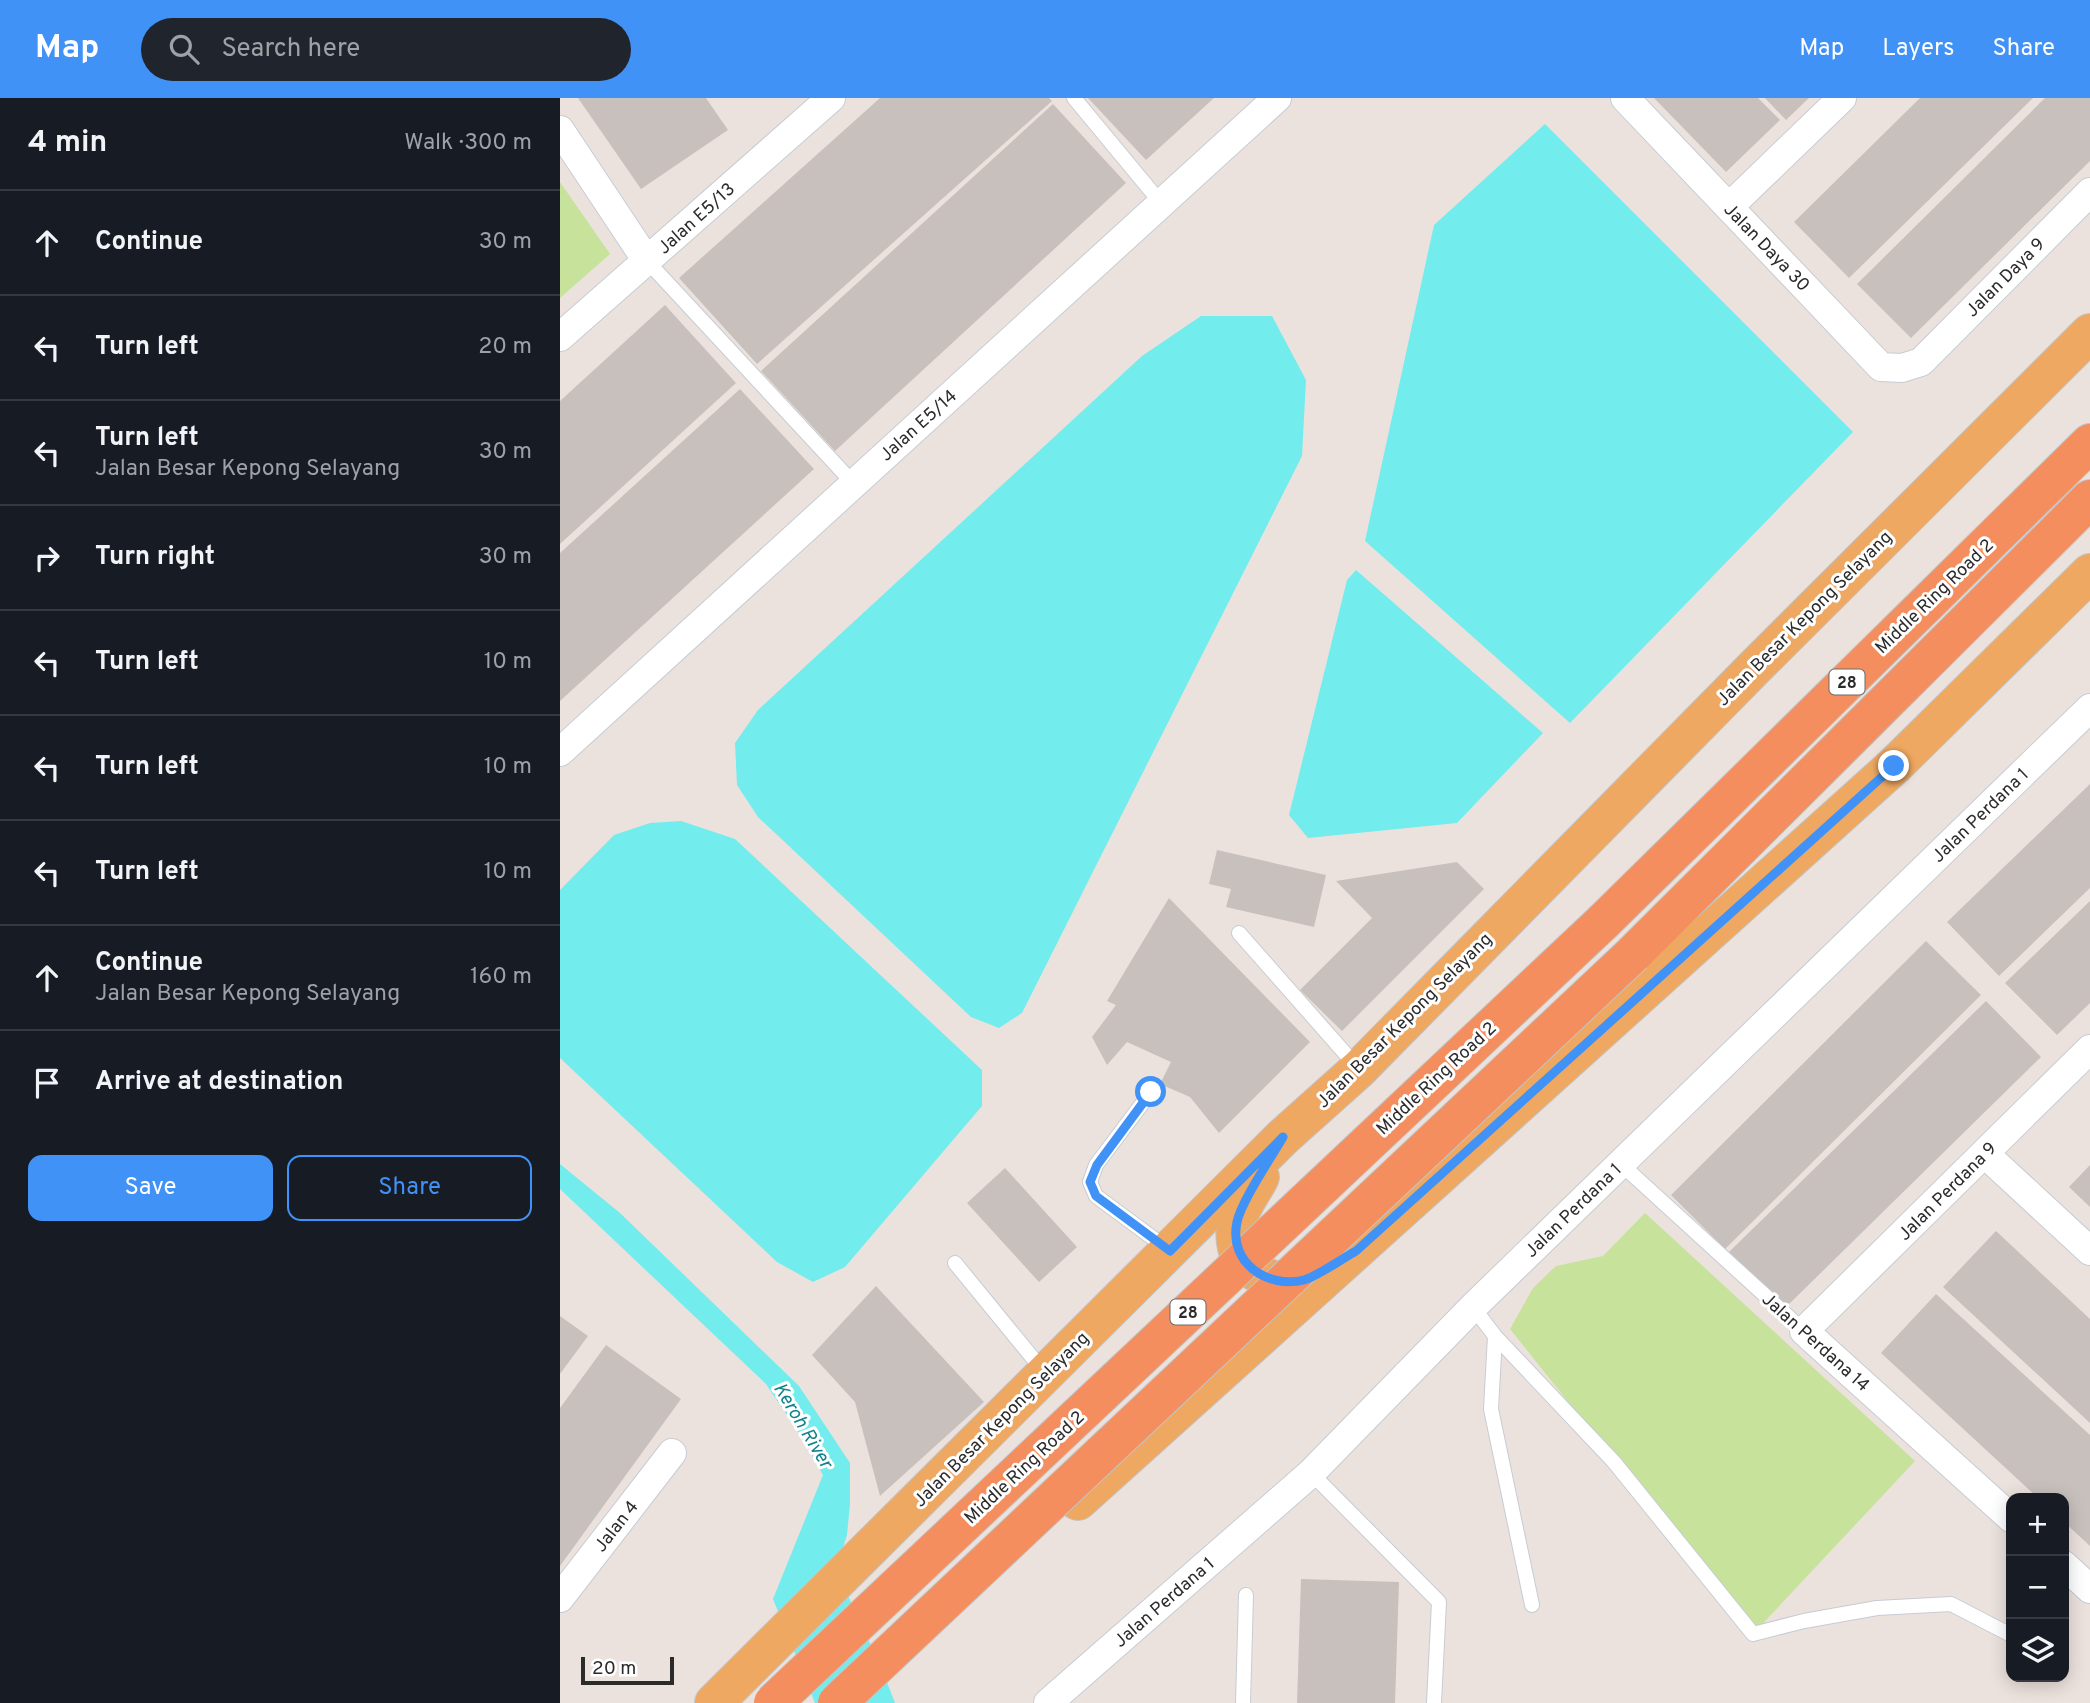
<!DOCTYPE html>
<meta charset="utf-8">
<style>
body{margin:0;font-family:Overpass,sans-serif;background:#20242c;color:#f1f3f6}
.controls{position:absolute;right:21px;bottom:21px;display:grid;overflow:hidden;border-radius:14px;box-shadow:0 4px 18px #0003}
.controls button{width:63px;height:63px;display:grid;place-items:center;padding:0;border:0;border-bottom:2px solid #363941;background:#171b24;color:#f1f3f6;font:35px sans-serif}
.scale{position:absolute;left:21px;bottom:18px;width:93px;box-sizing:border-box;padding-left:7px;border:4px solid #2b2b2b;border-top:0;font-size:19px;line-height:24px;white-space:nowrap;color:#2b2b2b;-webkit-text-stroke:5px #fff;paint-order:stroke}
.stop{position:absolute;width:21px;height:21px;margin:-16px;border:5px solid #4192f6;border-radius:50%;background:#fff}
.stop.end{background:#4192f6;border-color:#fff;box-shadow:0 2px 7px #0008}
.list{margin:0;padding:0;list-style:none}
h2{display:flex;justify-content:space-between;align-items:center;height:91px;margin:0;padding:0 28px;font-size:30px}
h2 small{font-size:23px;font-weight:400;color:#9ea1a6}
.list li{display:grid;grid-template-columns:46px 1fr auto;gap:21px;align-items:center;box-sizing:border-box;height:105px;padding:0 28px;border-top:2px solid #363941}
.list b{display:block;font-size:26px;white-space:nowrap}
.list p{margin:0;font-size:23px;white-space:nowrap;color:#9ea1a6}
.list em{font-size:23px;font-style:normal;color:#9ea1a6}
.actions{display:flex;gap:14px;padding:21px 28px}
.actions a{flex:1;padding:16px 0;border:2px solid #4192f6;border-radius:14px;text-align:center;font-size:24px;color:#4192f6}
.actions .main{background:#4192f6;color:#fff}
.icon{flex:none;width:38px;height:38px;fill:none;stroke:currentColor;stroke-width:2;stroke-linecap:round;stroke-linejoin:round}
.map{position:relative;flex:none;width:1530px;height:1605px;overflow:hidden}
header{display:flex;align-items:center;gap:42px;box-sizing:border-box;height:98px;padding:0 35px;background:#4192f6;color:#fff}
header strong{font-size:33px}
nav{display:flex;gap:38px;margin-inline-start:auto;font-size:24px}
.search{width:490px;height:63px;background:#20242c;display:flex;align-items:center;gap:18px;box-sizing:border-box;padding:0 24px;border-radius:38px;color:#9ea1a6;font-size:26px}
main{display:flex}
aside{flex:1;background:#171b24}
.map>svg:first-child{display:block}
.green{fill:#c6e29b}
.water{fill:#72ecec}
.building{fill:#c8c0bc}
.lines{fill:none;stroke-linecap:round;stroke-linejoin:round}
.service-casing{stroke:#c6ccd4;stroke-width:16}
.minor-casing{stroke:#c6ccd4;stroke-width:30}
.primary-casing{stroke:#c4c4c4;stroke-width:40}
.trunk-casing{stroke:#c4c4c4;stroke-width:40}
.service{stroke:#fff;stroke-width:14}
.minor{stroke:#fff;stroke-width:28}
.primary{stroke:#eea861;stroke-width:38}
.trunk{stroke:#f48e5e;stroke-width:38}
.trunk-bridge-casing{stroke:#c4c4c4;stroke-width:40;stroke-linecap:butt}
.trunk-bridge{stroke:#f48e5e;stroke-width:38}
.route{stroke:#4192f6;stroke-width:9}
.labels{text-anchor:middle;stroke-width:6;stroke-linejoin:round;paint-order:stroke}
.shield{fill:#fff;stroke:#6b6b6b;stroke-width:2}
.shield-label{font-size:16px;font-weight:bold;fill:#2b2b2b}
.street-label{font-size:18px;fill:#2b2b2b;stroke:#fff}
.water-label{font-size:19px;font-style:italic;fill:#10828c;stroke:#fff}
</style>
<header>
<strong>Map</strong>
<div class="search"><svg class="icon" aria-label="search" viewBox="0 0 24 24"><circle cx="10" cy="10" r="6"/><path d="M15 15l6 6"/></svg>Search here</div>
<nav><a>Map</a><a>Layers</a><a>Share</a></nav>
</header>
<main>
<aside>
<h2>4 min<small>Walk · 300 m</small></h2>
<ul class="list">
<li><svg class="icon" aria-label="ahead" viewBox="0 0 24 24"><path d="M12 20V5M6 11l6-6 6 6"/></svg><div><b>Continue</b></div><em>30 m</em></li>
<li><svg class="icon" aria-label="left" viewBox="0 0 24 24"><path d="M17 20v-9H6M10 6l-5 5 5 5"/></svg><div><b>Turn left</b></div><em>20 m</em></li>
<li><svg class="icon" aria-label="left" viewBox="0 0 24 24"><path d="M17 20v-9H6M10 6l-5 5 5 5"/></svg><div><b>Turn left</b><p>Jalan Besar Kepong Selayang</p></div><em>30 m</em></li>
<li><svg class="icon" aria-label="right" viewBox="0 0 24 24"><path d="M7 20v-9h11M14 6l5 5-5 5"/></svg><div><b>Turn right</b></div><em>30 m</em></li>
<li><svg class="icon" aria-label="left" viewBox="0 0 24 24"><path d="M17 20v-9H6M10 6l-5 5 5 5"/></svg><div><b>Turn left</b></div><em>10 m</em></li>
<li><svg class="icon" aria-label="left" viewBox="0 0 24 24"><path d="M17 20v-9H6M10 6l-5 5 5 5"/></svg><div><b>Turn left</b></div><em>10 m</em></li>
<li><svg class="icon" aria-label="left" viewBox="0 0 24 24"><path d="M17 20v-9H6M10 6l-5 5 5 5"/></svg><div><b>Turn left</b></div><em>10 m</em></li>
<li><svg class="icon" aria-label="ahead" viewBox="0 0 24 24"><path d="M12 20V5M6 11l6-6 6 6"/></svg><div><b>Continue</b><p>Jalan Besar Kepong Selayang</p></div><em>160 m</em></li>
<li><svg class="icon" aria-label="arrive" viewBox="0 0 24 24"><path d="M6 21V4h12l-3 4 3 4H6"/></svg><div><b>Arrive at destination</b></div></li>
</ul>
<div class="actions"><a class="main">Save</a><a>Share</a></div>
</aside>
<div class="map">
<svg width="1530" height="1605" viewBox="0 0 1530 1605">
<rect width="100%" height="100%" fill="#ece2dd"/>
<path class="green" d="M0,84l50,72 -50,44z
M1085,1115l270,248 -162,173 -243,-305 23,-41 23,-22 47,-10z"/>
<path class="water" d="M985,26l308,308 -283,291 -205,-182 69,-316z
M641,218h71l34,64 -4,76 -280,557 -23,15 -28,-11 -213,-200 -21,-32 -2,-42 23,-33 384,-354z
M796,472l187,163 -86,90 -149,15 -19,-23 58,-235z
M121,723l54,18 247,231v36l-137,161 -32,15 -36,-20 -217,-204v-168l54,-55 36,-12z
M0,1066l60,49 179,173 51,77v41l-3,31 -11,35 45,97 14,36h-80l-42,-104 50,-124 -24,-42 -33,-49 -206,-195z"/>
<path class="building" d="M18,0h128l22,32 -87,59z
M320,0h169l3,3 -295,263 -78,-86z
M528,0h126l-68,62z
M1094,0h104l22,22 -54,52z
M1205,0h44l-23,22z
M1360,0h113l-184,180 -55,-56z
M1485,0h45v63l-179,177 -54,-54z
M493,6l73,79 -291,268 -74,-80z
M105,207l71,78 -176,161v-143z
M180,291l74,80 -254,232v-148z
M1530,686v104l-91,88 -52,-54z
M657,752l109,25 -12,52 -88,-20 5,-18 -22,-5z
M897,764l27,27 -142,142 -42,-41 72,-72 -36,-37z
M609,800l141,144 -91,91 -29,-36 -30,-13 11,-22 -44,-20 -20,23 -15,-28 24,-32 -9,-4z
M1530,803v102l-33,32 -52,-52z
M1366,843l55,54 -256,254 -54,-54z
M1426,903l55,56 -256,251 -56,-56z
M1530,1067v42l-21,-20z
M445,1070l72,79 -38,35 -72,-79z
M1436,1133l94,88v104l-147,-136z
M316,1188l108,116 -104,94 -25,-94 -43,-47z
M1376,1196l154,141v111l-26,-24v-24h-26l-157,-145z
M0,1218l28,20 -28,38z
M46,1247l75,54 -121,167v-158z
M741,1481l98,3 -4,121h-98z"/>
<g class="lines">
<defs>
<path id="service" d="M514,0l87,105
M87,163l207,223
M679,835l119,135
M591,994l-55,73 -6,17 6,14 73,54
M1061,1066l183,167
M395,1165l90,110
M913,1209l22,29 119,126 139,172 51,-13 73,-13 74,-4 60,31
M935,1238l-4,73 41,196
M751,1375l128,129 -5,101
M683,1605l3,-108"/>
<path id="minor" d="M1065,0l256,269 21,1 19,-6 169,-170
M0,32l87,131
M1169,109l113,-109
M0,239l271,-239
M0,654l717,-654
M1425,1056l105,97
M1451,1420l-207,-187 286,-282
M1504,1467l26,24
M0,1500l112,-145
M488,1605l263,-230 162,-166 617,-599"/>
<path id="primary" d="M700,1079c-7,14 -19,29 -23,44 -3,11 -2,29 5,38 14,20 49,30 70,17
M518,1403l816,-735 196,-193
M154,1605l569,-566 76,-68 395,-401 336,-335"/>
<path id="trunk" d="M1044,823l486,-478
M1073,856l457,-455"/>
</defs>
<use href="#service" class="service-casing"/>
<use href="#minor" class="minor-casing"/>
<use href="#primary" class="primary-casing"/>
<use href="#trunk" class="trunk-casing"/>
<use href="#service" class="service"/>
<use href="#minor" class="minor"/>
<use href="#primary" class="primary"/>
<use href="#trunk" class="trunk"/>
<defs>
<path id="trunk-bridge" d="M213,1605l831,-782
M277,1605l796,-749"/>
</defs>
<use href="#trunk-bridge" class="trunk-bridge-casing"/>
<use href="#trunk-bridge" class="trunk-bridge"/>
</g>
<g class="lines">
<path class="route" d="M591,994l-54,73 -7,17 6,14 74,55 113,-114c-12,21 -42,65 -46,85 -9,41 31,67 67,58 14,-4 39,-22 52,-29l538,-485"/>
</g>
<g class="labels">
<g class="shield">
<rect x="1269.5" y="571.5" width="35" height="25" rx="5"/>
<rect x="610.5" y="1201.5" width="35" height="25" rx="5"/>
</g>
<g class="shield-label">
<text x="1287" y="590">28</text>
<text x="628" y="1220">28</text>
</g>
<g class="street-label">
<text transform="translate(136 120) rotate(-42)" y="6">Jalan E5/13</text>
<text transform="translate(1207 149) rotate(46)" y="6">Jalan Daya 30</text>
<text transform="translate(1445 179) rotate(-45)" y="6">Jalan Daya 9</text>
<text transform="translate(358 327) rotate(-42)" y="6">Jalan E5/14</text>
<text transform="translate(1374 498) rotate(-44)" y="6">Middle Ring Road 2</text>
<text transform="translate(1244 520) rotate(-45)" y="6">Jalan Besar Kepong Selayang</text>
<text transform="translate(1420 717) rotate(-44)" y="6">Jalan Perdana 1</text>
<text transform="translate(844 922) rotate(-45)" y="6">Jalan Besar Kepong Selayang</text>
<text transform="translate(876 980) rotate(-43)" y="6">Middle Ring Road 2</text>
<text transform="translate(1387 1093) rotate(-45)" y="6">Jalan Perdana 9</text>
<text transform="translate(1013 1112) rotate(-44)" y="6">Jalan Perdana 1</text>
<text transform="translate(1256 1244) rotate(42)" y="6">Jalan Perdana 14</text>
<text transform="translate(441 1321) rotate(-45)" y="6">Jalan Besar Kepong Selayang</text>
<text transform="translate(464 1369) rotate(-43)" y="6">Middle Ring Road 2</text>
<text transform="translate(56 1428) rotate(-52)" y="6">Jalan 4</text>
<text transform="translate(604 1504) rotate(-41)" y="6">Jalan Perdana 1</text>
</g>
<g class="water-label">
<text transform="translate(244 1327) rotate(59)" y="7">Keroh River</text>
</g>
</g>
</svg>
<div class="controls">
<button>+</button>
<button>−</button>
<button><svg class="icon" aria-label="layers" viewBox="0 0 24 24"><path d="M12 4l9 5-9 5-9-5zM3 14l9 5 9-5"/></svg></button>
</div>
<div class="scale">20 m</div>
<div class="stop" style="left:591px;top:994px"></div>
<div class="stop end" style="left:1334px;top:668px"></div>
</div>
</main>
